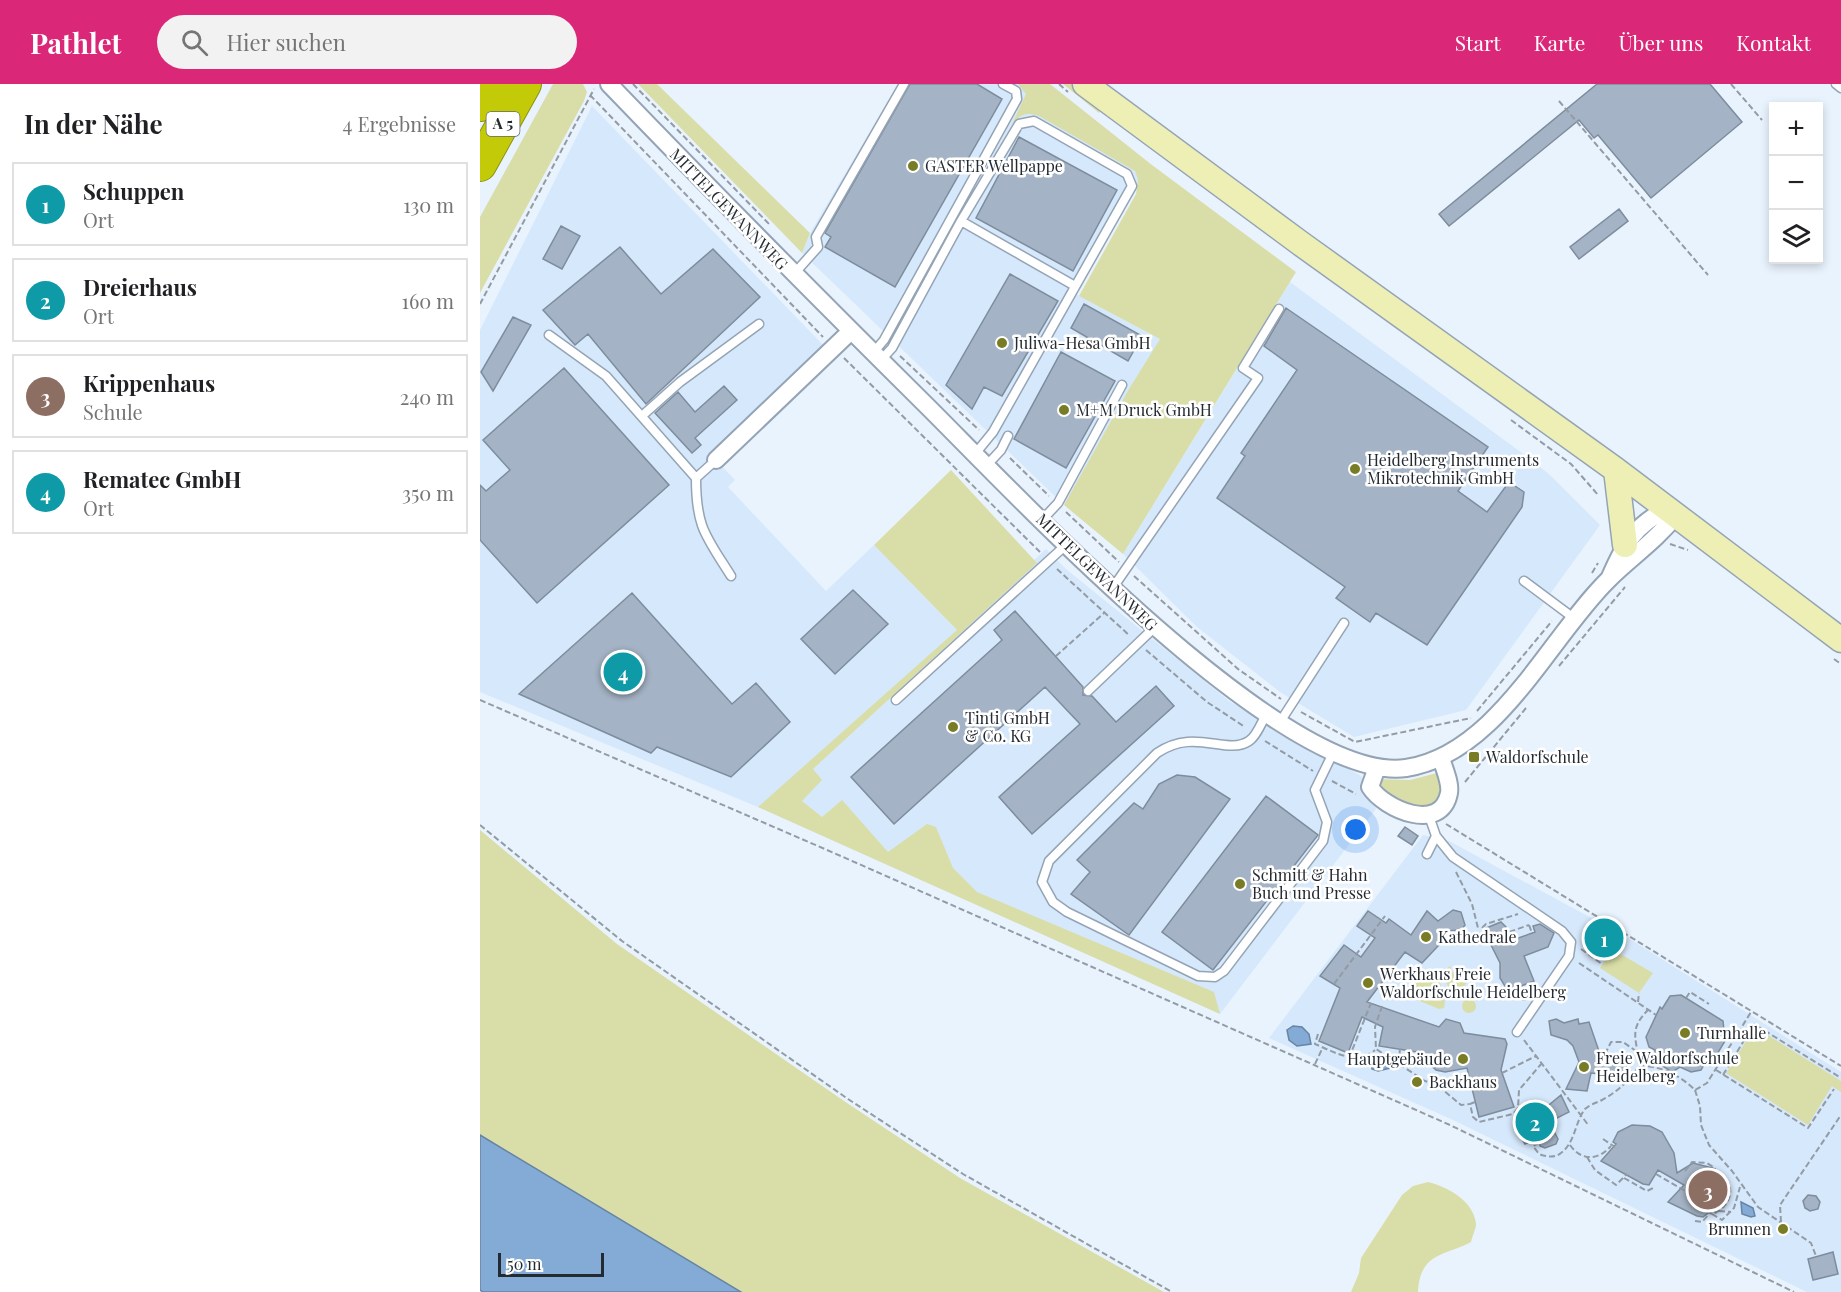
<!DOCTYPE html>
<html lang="de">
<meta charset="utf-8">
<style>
body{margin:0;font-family:"Playfair Display",serif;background:#f2f2f2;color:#202124}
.controls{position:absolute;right:18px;top:18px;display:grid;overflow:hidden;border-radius:0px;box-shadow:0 3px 9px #0003}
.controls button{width:54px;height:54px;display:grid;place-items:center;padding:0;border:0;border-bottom:2px solid #e0e0e0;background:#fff;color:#202124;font:30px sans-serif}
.scale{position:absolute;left:18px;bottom:15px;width:106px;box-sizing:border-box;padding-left:6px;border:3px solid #242a31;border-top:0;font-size:16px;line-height:21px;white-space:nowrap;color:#242a31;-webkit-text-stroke:4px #fff;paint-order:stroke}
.you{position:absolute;left:876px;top:746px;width:21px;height:21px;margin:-15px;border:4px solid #fff;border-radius:50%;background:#1a73e8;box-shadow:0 0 0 9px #1a73e833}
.badge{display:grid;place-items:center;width:39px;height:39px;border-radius:50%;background:#db2777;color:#fff;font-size:20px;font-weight:700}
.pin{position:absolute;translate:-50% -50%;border:3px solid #fff;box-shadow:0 2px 6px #0006}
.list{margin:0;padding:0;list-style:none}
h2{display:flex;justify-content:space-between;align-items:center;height:78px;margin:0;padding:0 24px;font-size:26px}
h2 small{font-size:20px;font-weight:400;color:#757577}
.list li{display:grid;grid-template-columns:39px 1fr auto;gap:18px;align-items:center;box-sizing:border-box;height:84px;margin:0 12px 12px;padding:0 12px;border:2px solid #e0e0e0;border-radius:0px}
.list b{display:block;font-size:22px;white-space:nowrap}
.list p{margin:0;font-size:20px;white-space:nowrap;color:#757577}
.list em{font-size:20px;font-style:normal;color:#757577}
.icon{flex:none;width:33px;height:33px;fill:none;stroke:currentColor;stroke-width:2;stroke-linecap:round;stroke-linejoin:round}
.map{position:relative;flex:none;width:1361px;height:1208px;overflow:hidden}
header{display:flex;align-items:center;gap:36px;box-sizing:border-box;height:84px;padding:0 30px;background:#db2777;color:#fff}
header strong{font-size:28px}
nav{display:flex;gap:33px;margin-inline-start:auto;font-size:21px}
.search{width:420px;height:54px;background:#f2f2f2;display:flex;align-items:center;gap:15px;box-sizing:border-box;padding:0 21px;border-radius:33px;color:#757577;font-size:22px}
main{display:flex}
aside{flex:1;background:#fff}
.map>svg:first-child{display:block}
.built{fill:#d6e8fb}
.green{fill:#d9dea8}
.water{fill:#84abd5;stroke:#6784a4;stroke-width:1.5}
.building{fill:#a4b3c5;stroke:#7d8d9d;stroke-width:1.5}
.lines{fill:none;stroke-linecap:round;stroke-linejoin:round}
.lane-casing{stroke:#94a4b5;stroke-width:11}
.street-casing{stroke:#94a4b5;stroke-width:20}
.secondary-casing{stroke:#94a4b5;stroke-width:27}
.highway-casing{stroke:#8b9216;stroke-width:34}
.path{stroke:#939ba5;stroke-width:2;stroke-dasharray:6 3;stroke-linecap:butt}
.lane{stroke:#fff;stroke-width:8}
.street{stroke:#fff;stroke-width:16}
.secondary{stroke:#edefb5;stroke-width:24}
.highway{stroke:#c3ca07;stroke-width:32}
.path-bridge{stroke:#939ba5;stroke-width:2;stroke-dasharray:6 3;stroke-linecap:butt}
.poi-dot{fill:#787c25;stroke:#fff;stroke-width:2}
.labels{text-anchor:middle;stroke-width:5;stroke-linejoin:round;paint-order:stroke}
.shield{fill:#fff;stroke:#666a6f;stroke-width:1.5}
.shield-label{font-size:15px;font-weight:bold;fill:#242a31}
.poi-label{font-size:16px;fill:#242a31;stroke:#fff;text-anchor:start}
.street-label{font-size:16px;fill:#242a31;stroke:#fff}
</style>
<header>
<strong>Pathlet</strong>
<div class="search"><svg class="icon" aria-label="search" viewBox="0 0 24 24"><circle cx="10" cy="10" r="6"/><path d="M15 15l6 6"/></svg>Hier suchen</div>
<nav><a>Start</a><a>Karte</a><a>Über uns</a><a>Kontakt</a></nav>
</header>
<main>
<aside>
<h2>In der Nähe<small>4 Ergebnisse</small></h2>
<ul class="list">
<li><span class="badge" style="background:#0f9aa8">1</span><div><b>Schuppen</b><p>Ort</p></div><em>130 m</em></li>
<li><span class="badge" style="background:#0f9aa8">2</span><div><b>Dreierhaus</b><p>Ort</p></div><em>160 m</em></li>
<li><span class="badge" style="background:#8d6e63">3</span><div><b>Krippenhaus</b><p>Schule</p></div><em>240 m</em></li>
<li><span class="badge" style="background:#0f9aa8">4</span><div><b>Rematec GmbH</b><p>Ort</p></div><em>350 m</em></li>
</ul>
</aside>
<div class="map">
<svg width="1361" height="1208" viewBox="0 0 1361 1208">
<rect width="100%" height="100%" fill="#e9f3fe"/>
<path class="built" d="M418,0h138l110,86 -70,124 84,45 -96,166 -262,-252 8,-20z
M112,22l233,241 -115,107 25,26 -7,7 98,104 48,-46 83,85 89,-81 20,20 163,132 132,75 15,33 -156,205 -462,-207 -278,-115v-362z
M810,198l236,174 24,19 50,50 -134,185 -112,27 -74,-45 -83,-65 -74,-73z
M943,751l26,6 181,98 211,133v220h-34l-354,-172 -184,-82z"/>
<path class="green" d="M73,0h30l4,8 -3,9 -104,192v-76z
M158,0h19l153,149 -8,20z
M538,0h32l102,81 144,107 -173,282 -59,-49 65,-116 31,-50 -81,-43 57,-102 2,-14 -3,-9 -96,-55c-13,-4 -18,-2 -27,8l14,-30z
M583,0h14l24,22 -2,7z
M471,386l86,93 -224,206 9,11 -20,21 20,16 20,-17 46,52 39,-28 9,3 17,41 24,24 237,100 6,22 -462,-207 199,-177 -83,-85z
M957,689l5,16 -6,16 -16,5 -36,-15 -8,-16 34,1z
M0,746l137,114 227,157 116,77 204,114h-578l-106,-73z
M1132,865l41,24 -14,20 -39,-25z
M970,882l4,9 13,7 -9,13 -5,-1 -8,-13v-11z
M955,890l3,1 7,27 -1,6 -5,1 -34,-14v-6l21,-14z
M982 922a7 7 0 1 1 14 0a7 7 0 1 1-14 0Z
M1275,943l86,54v11l-9,-6 -24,39 -82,-52z
M948,1098c20,5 46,19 48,42 0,5 -4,13 -5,18 -26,14 -51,10 -53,50h-67l8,-19 2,-15 41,-63 11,-9z"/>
<path class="water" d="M813,942l9,1 7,7 2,10 -14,2 -8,-6 -2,-10z
M898,971l13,5v8l-13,3 -6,-2 -1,-9z
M0,1051l261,157h-258l-3,-2z
M1261,1118l12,6 2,8 -4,1 -9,-3z"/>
<path class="building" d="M430,0h67l25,15 -107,188 -70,-40 6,-10 -6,-4z
M1117,0h113l32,38 -91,76 -53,-63 -4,3 -15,-18 -130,106 -10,-12z
M539,53l98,53 -44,81 -97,-53z
M1139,125l9,12 -49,38 -9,-12z
M81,142l19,10 -18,33 -19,-10z
M140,163l41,47 52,-45 47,48 -114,107 -58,-70 -13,11 -32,-35z
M530,190l48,27 -56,95 -18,-9 -12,22 -26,-24z
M604,220l58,32 -14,25 -57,-33z
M806,224l202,139 -30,44 29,21 22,-30 15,10 -2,15 -95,138 -51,-32 -6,9 -34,-24 9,-11 -128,-89 28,-42 -4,-3 56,-83 -33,-24z
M33,233l18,8 -38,66 -12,-19z
M581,268l54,29 -49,87 -52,-29z
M84,284l105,117 -132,118 -57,-63v-55l6,6 24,-21 -27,-30z
M244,302l13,14 -42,38 6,7 -9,8 -37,-40 23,-21 17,20z
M373,506l35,34 -53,50 -34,-35z
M152,509l100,111 24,-21 34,39 -59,55 -74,-30 -6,6 -132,-59z
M535,527l68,76v8l9,1 24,26 40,-36 18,20 -142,128 -33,-37 81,-73 -35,-37 -151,137 -43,-47 151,-137 -8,-10z
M697,691l18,2 35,22 -101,136 -58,-41 19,-22 -13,-12 57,-57 9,6 16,-25z
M786,712l52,39 -105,135 -51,-38z
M925,743l13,9 -6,9 -14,-9z
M973,826l8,2 4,13 -4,5 -15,1 -7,7v7l-17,18 -17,-11 -38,50 72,25 7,-8 14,4 4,10 41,6 2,5 -6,26 13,37 -35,10 -12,-49 -22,4 -9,-2 -19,-18 -38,-6 4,-19 -21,-10 -14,36 -29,-12 21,-53 -20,-12 24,-31 17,12 14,-19 -18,-12 11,-15 18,12 3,-4 22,16 16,-24 11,10z
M1021,838l5,5 4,14 25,-9 -2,-6 7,-2 14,9 -6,14 -24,9 10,25 -26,10 -8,-13v-15l-14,-28v-7z
M1201,911l42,26 1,9 -4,7 5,4 -15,25 -5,-3 -4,7 -10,2 -11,-5 -8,5 -17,-11v-11l-6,-3 -3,-10 14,-30 2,2 8,-13z
M1076,935l8,4 14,-4 1,5 10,-2 11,32 28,3 -3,20 -34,-4 -4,18 -21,-2 13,-27 -6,-16 -6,-6 -16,-5 -2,-14z
M1081,1011l8,17 -20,10 9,17 -2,5 -11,4 -5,-2 -2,-8 -13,6 -8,-13 1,-23 26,1z
M1152,1041l18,1 12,6 12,21 3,20 16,-10 20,5 2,14 14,7 -2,11 -11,12 -5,-1 -8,6 -6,-1 -29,-14 16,-17 -26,-15 -9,15 -6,-1 -42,-23 15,-17 -3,-2 5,-10z
M1328,1111l8,1 4,6 -2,7 -8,2 -5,-3 -2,-7z
M1353,1168l5,22 -25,6 -5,-21z"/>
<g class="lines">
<defs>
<path id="lane" d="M1356,0l5,4
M481,137l114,65
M313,191l25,-28 -2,-10 88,-153
M69,251l57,41 90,102 20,-18
M393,269l11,-13 133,-241 -1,-8 -13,-7
M401,276l11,-12 69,-127 58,-97 15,-3 93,53 5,12 -139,246 -18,22
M163,331l37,-33 79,-58
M507,381l14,-15 7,-14
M216,394c0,50 10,58 35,98
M562,436l16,-17 64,-118
M1044,497l51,38
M632,505l146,-211 -15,-10 36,-59
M608,607l67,-64
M416,616l171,-156
M787,629c-5,8 -10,23 -18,28 -23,15 -54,-14 -92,12l-108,108 -7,21 11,20 14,10 131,64 17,1 9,-6 99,-130 4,-19 -12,-32 18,-37
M800,638l64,-99
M948,729l8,23 17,21 109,74 9,11 -2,14 -52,76
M947,770l9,-18"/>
<path id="street" d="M129,0c104,108 209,214 315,319 86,85 361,382 482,365 91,-14 142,-129 202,-188 23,-23 48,-39 68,-65
M236,376l135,-129
M1130,493c16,-36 23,-49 57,-69
M897,683l-7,20c14,22 71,47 79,6 2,-11 -6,-26 -8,-36"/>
<path id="secondary" d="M605,0l215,159 316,227 225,170
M1136,386l9,75"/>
<path id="highway" d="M0,21l12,-21
M0,81l45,-81"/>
</defs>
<use href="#lane" class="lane-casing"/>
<use href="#street" class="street-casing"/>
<use href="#secondary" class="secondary-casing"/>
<use href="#highway" class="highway-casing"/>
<path class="path" d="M153,0l136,140
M579,0l9,8
M1251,0l31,36
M110,11l233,242
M1079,17l149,174
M0,220l114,-215
M420,272l79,74
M364,274l196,194
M1031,336l60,44 28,32
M530,374l39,38
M586,428l53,50
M1190,460l18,6
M577,485l73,67
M1112,489l6,-10
M654,492l104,93 43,30
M666,566l61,52 38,25
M576,572l48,-43
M1354,575l7,5
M1079,582l66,-79
M0,616l354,153 616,272 344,167
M997,627l75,-90
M821,628l54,30 116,-24
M785,657l48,30
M852,697l24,13
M985,698l61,-74
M966,740l395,242
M0,741l142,116 226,158 115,75 209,118
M976,788l16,32 6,24
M1049,841l3,8
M1002,844l4,-4 32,-10
M1032,856l-3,-8 20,-7
M1101,865l21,15
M1099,879l77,52
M854,900l51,-68
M1025,907l2,4 19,5
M1206,914l4,-6 19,12
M1158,918l1,-9
M902,922l-7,21 1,22 49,32 12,4 24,20 9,-1
M838,950l-3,10c19,8 42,22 60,6
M1044,956l65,86
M1125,970l6,-12h12l13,9
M869,974l22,-55
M915,976l4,-2 1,-9
M835,980l8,-17
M926,982l13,-11
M1159,982c20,-1 41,9 56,24l12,-7 44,-71
M1236,986l92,58 26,-39
M1022,989l34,-17
M1243,991l31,-51 87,54
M961,1004l8,-2v-6
M1215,1006l5,16 1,19 8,20 23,26 26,36 53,36 5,13
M995,1018l-5,2 3,13 6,5 34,-8 5,-6 1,-18 23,-27
M1123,1055l12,8
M1059,1059l-6,3 6,8c8,3 16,4 22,-1 14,-10 14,-31 24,-44 4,-4 11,-6 17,-9 15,-8 27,-19 37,-34 -1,-26 -12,-35 9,-56
M1090,1061c12,17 29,15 41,1
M1107,1073l8,13 21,15 11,-11
M1205,1087l7,-9 15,1 8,5 1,13 14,7c2,11 -7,22 -17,26l-6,-3
M1176,1090l31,18
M1144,1094l23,13 6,-3
M1239,1127l12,1
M1232,1130l10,6 12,-12 6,-21
M1215,1137l7,1 8,-9
M1301,1138l-1,-17 61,-90"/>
<use href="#lane" class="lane"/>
<use href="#street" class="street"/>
<use href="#secondary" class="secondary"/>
<use href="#highway" class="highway"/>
<path class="path-bridge" d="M1227,1127l5,3"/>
</g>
<g class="poi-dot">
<circle cx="433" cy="82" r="6"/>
<circle cx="522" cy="259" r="6"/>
<circle cx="584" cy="326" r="6"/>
<circle cx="875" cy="385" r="6"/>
<circle cx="473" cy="643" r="6"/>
<rect x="988" y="667" width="12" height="12" rx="3"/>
<circle cx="760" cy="800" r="6"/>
<circle cx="946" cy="853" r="6"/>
<circle cx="888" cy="899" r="6"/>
<circle cx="1205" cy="949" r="6"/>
<circle cx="983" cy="975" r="6"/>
<circle cx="1104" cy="983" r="6"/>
<circle cx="937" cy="998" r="6"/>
<circle cx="1303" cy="1145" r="6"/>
</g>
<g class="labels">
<rect class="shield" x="6.5" y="28" width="33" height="24" rx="4.5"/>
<g class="shield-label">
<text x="23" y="45">A 5</text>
</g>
<g class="poi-label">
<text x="445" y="88">GASTER Wellpappe</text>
<text x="534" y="265">Juliwa-Hesa GmbH</text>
<text x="596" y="332">M+M Druck GmbH</text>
<text x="887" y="382">Heidelberg Instruments<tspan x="887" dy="18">Mikrotechnik GmbH</tspan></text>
<text x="485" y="640">Tinti GmbH<tspan x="485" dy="18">&amp; Co. KG</tspan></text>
<text x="1006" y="679">Waldorfschule</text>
<text x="772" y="797">Schmitt &amp; Hahn<tspan x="772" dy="18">Buch und Presse</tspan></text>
<text x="958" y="859">Kathedrale</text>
<text x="900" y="896">Werkhaus Freie<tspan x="900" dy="18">Waldorfschule Heidelberg</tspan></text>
<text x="1217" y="955">Turnhalle</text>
<text x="1116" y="980">Freie Waldorfschule<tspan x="1116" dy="18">Heidelberg</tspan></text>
<text x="971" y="981" text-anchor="end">Hauptgebäude</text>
<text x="949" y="1004">Backhaus</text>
<text x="1291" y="1151" text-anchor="end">Brunnen</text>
</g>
<g class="street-label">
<text transform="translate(249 125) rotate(46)" y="6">MITTELGEWANNWEG</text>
<text transform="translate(617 488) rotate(44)" y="6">MITTELGEWANNWEG</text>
</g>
</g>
</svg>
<div class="controls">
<button>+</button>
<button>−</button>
<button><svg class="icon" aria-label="layers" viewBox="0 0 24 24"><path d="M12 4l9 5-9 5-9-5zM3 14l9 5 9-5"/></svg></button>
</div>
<div class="scale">50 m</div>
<div class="you"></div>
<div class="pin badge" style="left:1124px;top:854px;background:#0f9aa8">1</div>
<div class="pin badge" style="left:1055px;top:1038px;background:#0f9aa8">2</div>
<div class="pin badge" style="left:1228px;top:1106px;background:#8d6e63">3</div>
<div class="pin badge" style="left:143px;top:588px;background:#0f9aa8">4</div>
</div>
</main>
